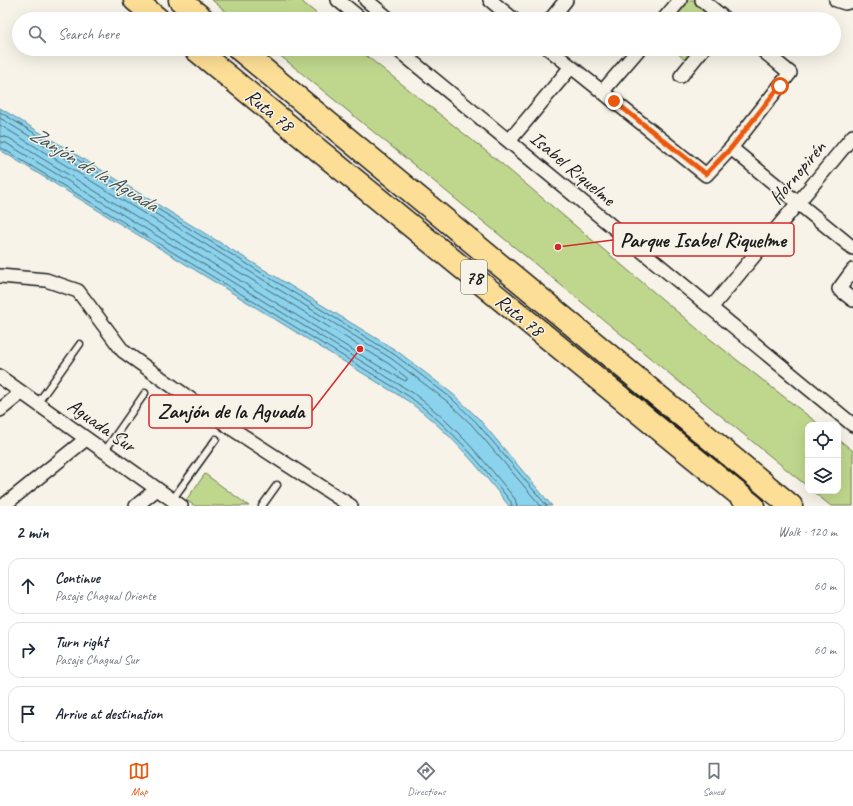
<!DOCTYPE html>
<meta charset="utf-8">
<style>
body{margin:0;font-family:Caveat,sans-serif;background:#f2f2f3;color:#1f2937}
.controls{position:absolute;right:12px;bottom:12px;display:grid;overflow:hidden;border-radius:8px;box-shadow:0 4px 16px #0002}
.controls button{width:36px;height:36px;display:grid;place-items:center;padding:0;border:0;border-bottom:1px solid #e0e1e3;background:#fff;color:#1f2937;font:20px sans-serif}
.stop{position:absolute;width:12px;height:12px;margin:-9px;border:3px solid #ea580c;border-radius:50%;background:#fff}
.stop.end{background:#ea580c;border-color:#fff;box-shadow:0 1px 4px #0008}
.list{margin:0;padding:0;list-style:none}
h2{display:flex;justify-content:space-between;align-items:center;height:52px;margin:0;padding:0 16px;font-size:17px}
h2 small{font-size:13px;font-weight:400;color:#747a83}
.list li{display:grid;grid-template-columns:26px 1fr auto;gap:12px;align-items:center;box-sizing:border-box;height:56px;margin:0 8px 8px;padding:0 8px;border:1px solid #e0e1e3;border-radius:12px}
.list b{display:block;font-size:15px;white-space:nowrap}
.list p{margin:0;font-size:13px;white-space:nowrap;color:#747a83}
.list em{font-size:13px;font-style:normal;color:#747a83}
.icon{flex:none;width:22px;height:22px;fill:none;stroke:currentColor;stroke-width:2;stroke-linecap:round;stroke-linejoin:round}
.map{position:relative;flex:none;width:853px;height:506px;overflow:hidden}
.search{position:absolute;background:#fff;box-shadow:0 4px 16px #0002;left:12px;right:12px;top:12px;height:44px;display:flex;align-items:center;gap:10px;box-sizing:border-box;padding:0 14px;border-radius:22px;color:#747a83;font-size:15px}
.sheet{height:244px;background:#fff}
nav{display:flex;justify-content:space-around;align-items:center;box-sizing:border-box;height:56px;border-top:1px solid #e0e1e3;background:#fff;font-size:11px;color:#747a83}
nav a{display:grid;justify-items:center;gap:2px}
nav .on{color:#ea580c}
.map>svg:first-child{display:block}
.green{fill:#bfd78d;stroke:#6e7a54}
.water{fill:#8bd3ed;stroke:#5f8a99}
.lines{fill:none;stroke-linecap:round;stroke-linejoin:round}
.shore{stroke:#486570;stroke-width:1}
.lane-casing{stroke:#1c1c1c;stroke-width:9}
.street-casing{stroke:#1c1c1c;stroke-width:16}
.highway-casing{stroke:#1c1c1c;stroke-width:25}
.lane{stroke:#f7f3e8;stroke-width:6}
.street{stroke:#f7f3e8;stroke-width:13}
.highway{stroke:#fdde96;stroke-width:22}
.route{stroke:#ea580c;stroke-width:5}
.labels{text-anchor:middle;stroke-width:3;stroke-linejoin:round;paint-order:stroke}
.shield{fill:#f7f3e8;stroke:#5e5c59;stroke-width:1}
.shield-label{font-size:19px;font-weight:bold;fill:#1c1c1c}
.street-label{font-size:20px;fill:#1c1c1c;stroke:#f7f3e8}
.water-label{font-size:21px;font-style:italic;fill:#3d535b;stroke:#f7f3e8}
.leader{fill:none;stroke:#d62828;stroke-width:1.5}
.callout-dot{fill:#d62828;stroke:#f7f3e8;stroke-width:1.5}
.callout{fill:#f7f3e8;stroke:#d62828;stroke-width:1.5}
.callout-label{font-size:21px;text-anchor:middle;font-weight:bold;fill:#1c1c1c}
</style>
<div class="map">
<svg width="853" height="506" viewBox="0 0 853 506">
<rect width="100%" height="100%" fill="#f7f3e8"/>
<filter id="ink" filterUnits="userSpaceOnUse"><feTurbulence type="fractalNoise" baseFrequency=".025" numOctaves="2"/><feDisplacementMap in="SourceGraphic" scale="8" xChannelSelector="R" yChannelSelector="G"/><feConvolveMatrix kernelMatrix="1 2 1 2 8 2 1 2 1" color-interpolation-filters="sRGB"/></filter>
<g filter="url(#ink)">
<path class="green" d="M212,0h88l23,19h-88z
M688,0h10l21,19h-47z
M272,49h86l144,115 198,167 120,94h-12v62z
M673,49h21l-9,11z
M838,439l15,12v55h-22l-19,-15h26z
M205,474l44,32h-54l-9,-6z"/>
<path class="water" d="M0,108l397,243 57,44 25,24 73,87h-43c-31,-40 -60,-75 -101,-105l-408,-251z"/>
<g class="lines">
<path class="shore" d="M0,112l395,243 56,43 25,24 71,84
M0,118l392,241 56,43 24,23 69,81
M0,125l389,239 18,14v2l-2,1 -28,-16 -368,-227 -9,-2
M0,142l6,1 407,250c40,30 71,67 102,106l2,7
M0,147l410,250c41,31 70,65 101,105l1,4"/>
<defs>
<path id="lane" d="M37,404l43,-60
M104,452l41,-59
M172,500l44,-61
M262,506l15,-21"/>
<path id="street" d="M338,0l23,19
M366,0l23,19
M490,0l23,19
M702,0l23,19
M836,0l9,3 8,-2
M551,19l15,-19
M664,19l16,-19
M397,49l456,376
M549,49l157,126 25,-27 59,-75 -29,-24
M681,76l22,-27
M602,92l37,-43
M509,141l62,-74
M731,148l122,100
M853,270l-14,19 14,11
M0,276l46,4 32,11 45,60 108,77 120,78
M711,308l142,-172
M0,377l181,129
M0,410l21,-17
M3,506l83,-67
M136,506l21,-17"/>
<path id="highway" d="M135,0l23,19
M180,0l23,19
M195,49l558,457
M239,49l552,457"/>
</defs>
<use href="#lane" class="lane-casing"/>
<use href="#street" class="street-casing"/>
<use href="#highway" class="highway-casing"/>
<use href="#lane" class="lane"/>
<use href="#street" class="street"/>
<use href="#highway" class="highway"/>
</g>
</g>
<g class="lines" filter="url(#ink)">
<path class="route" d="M614,101l92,73 25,-26 49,-62"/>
</g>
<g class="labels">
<rect class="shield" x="461" y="260" width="26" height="34" rx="3"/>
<g class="shield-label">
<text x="474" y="284">78</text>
</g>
<g class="street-label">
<text transform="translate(270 110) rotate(39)" y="7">Ruta 78</text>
<text transform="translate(573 168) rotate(40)" y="7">Isabel Riquelme</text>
<text transform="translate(797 172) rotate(-50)" y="7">Hornopirén</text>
<text transform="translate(520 315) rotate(39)" y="7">Ruta 78</text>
<text transform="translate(102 425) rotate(35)" y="7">Aguada Sur</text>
</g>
<g class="water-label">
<text transform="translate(94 169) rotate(31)" y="7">Zanjón de la Aguada</text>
</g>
</g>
<path class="leader" d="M558 247L613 240M360 349L312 411"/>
<g class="callout-dot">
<circle cx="558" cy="247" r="4"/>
<circle cx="360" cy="349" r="4"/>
</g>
<g class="callout">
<rect x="613" y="223" width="181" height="33" rx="4"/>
<rect x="149" y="395" width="163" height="33" rx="4"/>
</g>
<g class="callout-label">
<text x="703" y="247">Parque Isabel Riquelme</text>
<text x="231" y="418">Zanjón de la Aguada</text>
</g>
</svg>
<div class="controls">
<button><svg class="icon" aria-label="locate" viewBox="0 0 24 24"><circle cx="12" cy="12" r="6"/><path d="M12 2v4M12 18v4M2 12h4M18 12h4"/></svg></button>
<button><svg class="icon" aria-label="layers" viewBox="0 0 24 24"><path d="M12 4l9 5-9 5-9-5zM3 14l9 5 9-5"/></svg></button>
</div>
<div class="stop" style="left:780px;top:86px"></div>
<div class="stop end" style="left:614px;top:101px"></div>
<div class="search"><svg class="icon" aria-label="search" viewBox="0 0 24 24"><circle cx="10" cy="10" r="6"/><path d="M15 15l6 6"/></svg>Search here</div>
</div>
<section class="sheet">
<h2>2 min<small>Walk · 120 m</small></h2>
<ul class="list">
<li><svg class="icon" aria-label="ahead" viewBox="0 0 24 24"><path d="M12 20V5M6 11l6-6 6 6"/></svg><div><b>Continue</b><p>Pasaje Chagual Oriente</p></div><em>60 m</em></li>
<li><svg class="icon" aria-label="right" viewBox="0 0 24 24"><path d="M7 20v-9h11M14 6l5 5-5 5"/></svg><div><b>Turn right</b><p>Pasaje Chagual Sur</p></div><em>60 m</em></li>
<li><svg class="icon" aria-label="arrive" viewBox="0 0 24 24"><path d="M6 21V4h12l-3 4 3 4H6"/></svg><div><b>Arrive at destination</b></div></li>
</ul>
</section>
<nav>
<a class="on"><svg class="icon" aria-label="map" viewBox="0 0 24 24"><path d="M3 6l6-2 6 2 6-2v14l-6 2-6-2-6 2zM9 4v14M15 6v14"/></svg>Map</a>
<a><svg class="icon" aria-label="directions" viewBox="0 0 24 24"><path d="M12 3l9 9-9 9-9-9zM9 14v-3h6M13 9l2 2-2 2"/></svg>Directions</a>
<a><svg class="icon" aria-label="saved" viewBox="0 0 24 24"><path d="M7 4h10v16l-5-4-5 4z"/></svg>Saved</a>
</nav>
